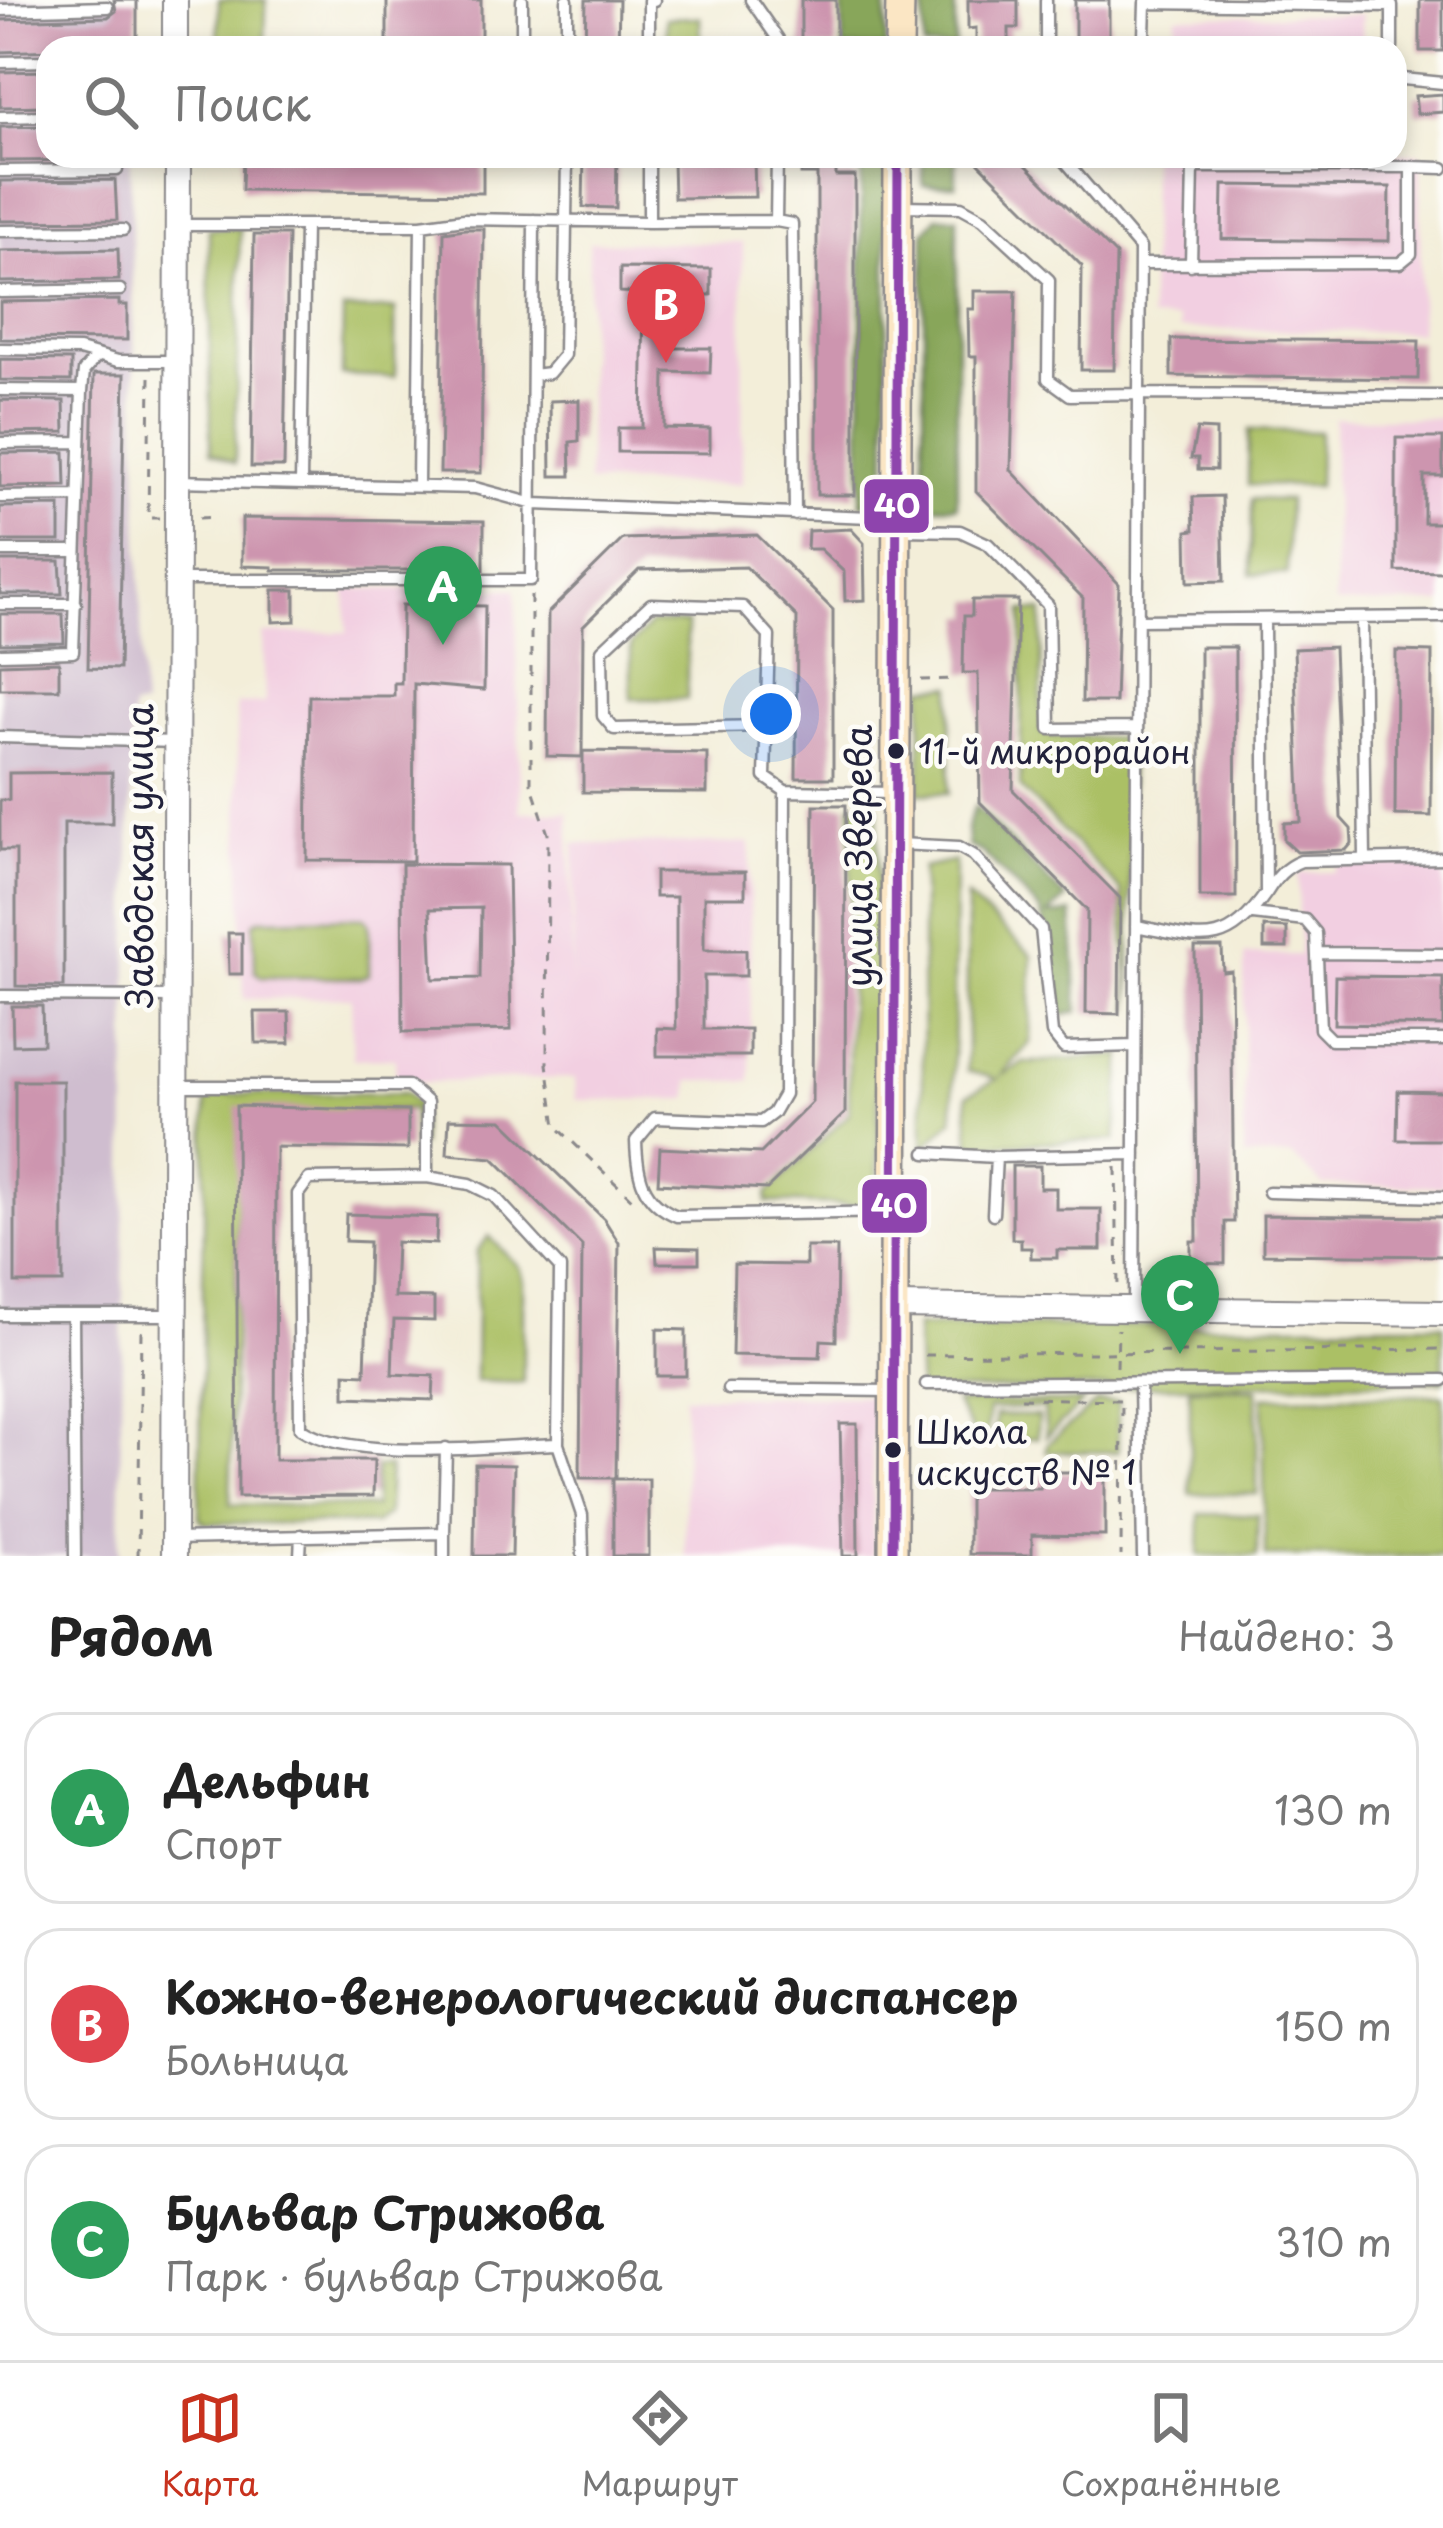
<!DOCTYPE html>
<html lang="ru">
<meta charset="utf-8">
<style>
body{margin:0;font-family:"Playpen Sans",sans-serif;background:#f2f2f2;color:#222}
.you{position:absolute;left:771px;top:714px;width:42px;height:42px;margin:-30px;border:9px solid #fff;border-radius:50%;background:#1a73e8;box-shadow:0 0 0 18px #1a73e833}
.badge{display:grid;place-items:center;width:78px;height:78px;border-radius:50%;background:#c8321e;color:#fff;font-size:39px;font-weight:700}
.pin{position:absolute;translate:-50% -99px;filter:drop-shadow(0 3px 6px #0008)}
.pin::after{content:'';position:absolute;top:63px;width:42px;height:36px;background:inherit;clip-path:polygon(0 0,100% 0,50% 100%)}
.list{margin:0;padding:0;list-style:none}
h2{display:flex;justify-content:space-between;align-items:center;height:156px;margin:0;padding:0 48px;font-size:51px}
h2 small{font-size:39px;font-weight:400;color:#767676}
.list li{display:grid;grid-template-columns:78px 1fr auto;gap:36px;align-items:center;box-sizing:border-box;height:192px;margin:0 24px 24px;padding:0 24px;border:3px solid #e0e0e0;border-radius:36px}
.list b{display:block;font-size:45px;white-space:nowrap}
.list p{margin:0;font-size:39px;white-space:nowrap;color:#767676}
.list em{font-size:39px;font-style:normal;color:#767676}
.icon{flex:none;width:66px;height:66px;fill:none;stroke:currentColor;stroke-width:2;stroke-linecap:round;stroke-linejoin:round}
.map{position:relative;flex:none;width:1443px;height:1556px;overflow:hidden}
.search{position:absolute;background:#fff;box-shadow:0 6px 18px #0003;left:36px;right:36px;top:36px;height:132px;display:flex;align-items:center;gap:30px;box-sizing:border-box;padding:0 42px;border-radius:36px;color:#767676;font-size:45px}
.sheet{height:804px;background:#fff}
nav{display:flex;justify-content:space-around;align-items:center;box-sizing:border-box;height:168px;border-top:3px solid #e0e0e0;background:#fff;font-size:33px;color:#767676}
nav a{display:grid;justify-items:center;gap:6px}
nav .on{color:#c8321e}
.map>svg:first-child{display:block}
.built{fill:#f2cfe1}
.industrial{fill:#cfbdcf}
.green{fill:#abc065;stroke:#667150;stroke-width:3}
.forest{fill:#88a65a;stroke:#55644a;stroke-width:3}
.building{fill:#cd95af;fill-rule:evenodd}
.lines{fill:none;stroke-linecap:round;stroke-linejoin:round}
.service-casing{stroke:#8a888a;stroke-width:15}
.tertiary-casing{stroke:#8a888a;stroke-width:28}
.secondary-casing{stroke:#8a888a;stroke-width:32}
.path{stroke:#8a888a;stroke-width:3;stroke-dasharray:9 9;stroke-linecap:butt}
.service{stroke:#fff;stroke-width:10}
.tertiary{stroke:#fff;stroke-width:24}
.secondary{stroke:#fbe6c4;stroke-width:27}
.bus-1-casing{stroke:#fdfcf7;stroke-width:18}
.bus-1{stroke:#8e44ad;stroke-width:9}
.bus-dot{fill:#22223b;stroke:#fdfcf7;stroke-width:4.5}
.labels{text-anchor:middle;stroke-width:9;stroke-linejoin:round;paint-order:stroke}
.bus-label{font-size:33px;fill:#22223b;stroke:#fdfcf7;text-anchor:start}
.street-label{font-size:36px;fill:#22223b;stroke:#fdfcf7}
.line-badge{stroke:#fdfcf7;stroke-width:4.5}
.badge-label{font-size:33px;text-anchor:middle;font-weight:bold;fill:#fff}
</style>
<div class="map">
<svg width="1443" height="1556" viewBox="0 0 1443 1556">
<rect width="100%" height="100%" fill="#fdfcf7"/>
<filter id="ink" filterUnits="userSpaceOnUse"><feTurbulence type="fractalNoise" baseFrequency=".00833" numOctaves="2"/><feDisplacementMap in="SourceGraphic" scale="24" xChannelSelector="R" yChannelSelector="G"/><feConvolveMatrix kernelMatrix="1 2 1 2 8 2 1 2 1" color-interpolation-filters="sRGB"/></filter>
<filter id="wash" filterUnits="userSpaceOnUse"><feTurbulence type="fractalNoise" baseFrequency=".004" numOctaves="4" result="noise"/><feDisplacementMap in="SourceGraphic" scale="48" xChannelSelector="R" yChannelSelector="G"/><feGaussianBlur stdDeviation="2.7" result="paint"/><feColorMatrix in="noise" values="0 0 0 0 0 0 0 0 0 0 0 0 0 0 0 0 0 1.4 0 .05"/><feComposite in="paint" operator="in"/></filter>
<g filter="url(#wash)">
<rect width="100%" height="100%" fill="#f3eed9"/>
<path class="built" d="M1362,15l1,33h-222l35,-1v-31z
M1395,153h26l-1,179 -241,-3v-10h-29l1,-163h244z
M589,242l154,1 -1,241 -154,-1z
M1334,418h109v185l-108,1z
M346,589h170l4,223h49l4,183 1,-151 176,-1 1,238h-61l-1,18 -113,1 -1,-22 -179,5 -1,-25 -42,1 -2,-62 -107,2 -8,-295 29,-1 -2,-69 84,-2z
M1443,864v322l-120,-1 -31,-29 -48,1v-202h56l-2,-82 37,-1 2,-7z
M684,1396h188l1,160h-188z"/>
<path class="industrial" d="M0,0h126l1,48h-79v108h82l13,551 -11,1 -13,848h-119z"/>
<path class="green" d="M219,0h47l-1,48h-47z
M700,17l1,31h-34l-1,-30z
M240,228l-5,235 -24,-12 -2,-222z
M395,309v68l-53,-2 1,-65z
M1249,430l70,2 -1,54 -70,-1z
M1252,499l36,1 -1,74h-36z
M1023,611h19l-1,121 9,4 80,2v273l-9,-120 -101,-104z
M651,623h36v76h-56v-54z
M952,686l-3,107h-30l4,-105z
M851,804l27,3v389l-2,6 -6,4 -103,-4v-8l82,-80z
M955,861l-2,258 -30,30 -1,-281z
M967,897l65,58 -2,88 -30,33 23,-13 99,-8 -6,85 -146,5 -3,-50 30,-16 -30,-8z
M364,917l5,6v51l-8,4 -100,-1 -6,-6 -1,-48 5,-4z
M406,1093l15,15v37l-7,1 -1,-37 -173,4 -10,391 144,3 2,-40h13l-2,48 -12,9 -170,-1 -6,-5 7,-417 7,-6z
M489,1236l30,31 4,13v103l-48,-2 2,-130z
M1443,1324v57l-524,10 -3,-64z
M1190,1388l67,1v105h-67z
M1443,1395v161h-178l-2,-159z
M955,1402h128l-37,35 -2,-29 -55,1 -3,30h-10z
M1097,1402h21v50h-72l1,-8z
M995,1415l43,1 -1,22 -42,1z
M1200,1514l58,1 -1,41 -58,-1z"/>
<path class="forest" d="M842,0h44v48h-43z
M924,0h31v48h-31z
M845,156h42v348h-26v-332l-16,-8z
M923,156h33v29h-33z
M937,217h20v289h-33v-274z
M975,806l91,93 -18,16 24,-2 6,99 -18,4 -10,-74 -10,-31 -58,-59 -14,-6 -1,-19z"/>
<g id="blocks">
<path class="building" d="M114,0h23v40h-25v8l-112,4v-32l108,-3 8,-6z
M387,0h94v48h-94z
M586,0h33l-1,48h-33z
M801,0h35v48h-35z
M968,0h50v28h-9v20h-33v-20l-8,1z
M1075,0h34v48h-34z
M1420,0h23v51h-23z
M48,71v35l-48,1v-35z
M1443,94v18l-26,2 -2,-18z
M48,126v30h67v4l-115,1v-34z
M243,156h240v37l-241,-3z
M584,156h33l-1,52 -33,-1z
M801,156h35v20h19v319h-38v-321h-16z
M972,156h45l99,99 -2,115h-33l1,-104z
M754,160l1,37 -81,1 -1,-37z
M115,180l2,40 -117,1v-40z
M1223,185l167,2 -1,54 -167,-2z
M465,229h19l-3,244h-41l4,-241z
M254,235h34l-4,232h-33z
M118,249l1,31 -119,2v-31z
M620,268l91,1v26l-45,-1 -1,54h46l-1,25 -45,-1 -1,56 46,1v24l-92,-1v-24h24l2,-135 -24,-1z
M974,291h42l-5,179 108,114 -4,118h-33l1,-104 -107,-107v-135h-7l-1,-47h6z
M119,300v5h8v35l-127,-1v-37z
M1171,339l248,2 -1,38 -247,-3z
M0,359l71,1v21l-71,-1z
M94,374h31l-6,295 -31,-1z
M0,400l64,1 1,31 -65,1z
M579,400v41l-9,1 1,34h-20l-1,-75z
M1197,429l19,1v40l-18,-1v-11h-7z
M1396,438h47v38h-19v47h19v49l-47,-1z
M65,452l1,34 -66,1v-34z
M1222,496l2,85 -36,1 -1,-51 7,-1 -1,-33z
M60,506v35h-60v-34z
M242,518l242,3v49h-211v-3l-31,-1z
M851,529l13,14 1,57 -20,1 -1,-29 -24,-23h-13l1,-18z
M757,535l76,75v168h-37l1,-161 -51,-50 -107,3 -56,56 -1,131 -35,-1 1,-143 75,-74z
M0,561h60l2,33h-62z
M273,590h22v31l-22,1z
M972,600h46l-5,190 107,108 -1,116 -33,-1 1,-103 -107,-108 -2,-129h-15l1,-57h8z
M402,605l83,1 -1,84 -70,-6 -1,177 -106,-1 2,-164h85v-13h7z
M0,614h63l1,29 -64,1z
M1200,647h35l1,250h-36z
M1334,647l7,171 10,11 1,14 -6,7 -49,2 -13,-12v-17l17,-1 -7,-173z
M1396,651l36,1 -1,164 -36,-1z
M59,662v27h-59v-25z
M583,751l124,2v40l-124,-1z
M112,772v51h-48v164l-48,-1v-136h-16v-50h9v-27z
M814,805h32l-1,308 -78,76 -109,-6 2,-35 101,5 51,-51z
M402,864l106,1 3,165 -108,2zM481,908l-1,70 -47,1 -3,-70z
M655,872h90v25h-41v53h42v26h-42v53h46v27h-93v-28l19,1v-132h-21z
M1264,927l23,1v20h-23z
M228,933h14v41h-13z
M1195,947h27l1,25 8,-1 3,251h-9v42l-34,-1v-22h6z
M1335,976l108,1v49l-109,-2z
M12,1006h30l1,38 -30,1z
M255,1012h34l1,31h-34z
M15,1081h48v202h-48z
M1398,1091l45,1v48h-46z
M236,1106l172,5v38l-132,-2 -1,313h99l-1,36 -135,1z
M449,1119l53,1 102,99 15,24 -3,235h-36l2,-232 -89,-88 -46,-4z
M1012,1166h28v22h16v21h45v41h-44v8h-26v-10h-10v-9h-9z
M346,1214l91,3 -1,27 -40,-2 -2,55 40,1v23l-40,-1 -2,54 42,2 -1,24 -88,-3v-24l20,1 4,-132 -24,-1z
M1263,1215l180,2v39l-180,-2z
M656,1247l43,1v15h-42z
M806,1247h31l-1,94 -15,-1 -1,17 -88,-2 2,-91 72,1z
M657,1329l29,1v46h-29z
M840,1424h17l1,132h-15z
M475,1464l39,1 -2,91h-38z
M1040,1472h65v64l-73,-1v20l-63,-1v-66h71z
M613,1479h36v77h-36z"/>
</g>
</g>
<g filter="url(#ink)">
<use href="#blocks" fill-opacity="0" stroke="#8a888a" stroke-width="3"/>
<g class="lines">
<defs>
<path id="service" d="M522,0v48
M567,0v48
M751,0l27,39v9
M1046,0v48
M0,10l107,-3
M649,48v-48h5
M1138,48l6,-11 1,-34 247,3v42
M0,62l48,-1
M1395,70l8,9 40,4
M0,117l48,-1
M649,156v66l127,-1 16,3 3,291
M1411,167l32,1
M0,171l117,-1
M900,206l61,1 22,12 66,61 -1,99 22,16 69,-1 1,-146 -79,-92
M776,221l1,-65
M180,225h241l43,-6 185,3
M0,231l123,-1
M1140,264l260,-1 11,-9v-87h-218l-2,98
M0,292l120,-2
M0,349l79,1 39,11h57
M533,375l16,-2 15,-18 3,-199
M0,390l82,1
M0,443l79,-1
M177,481l298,7 59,16 363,14
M301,483l4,-258
M418,485l3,-260
M0,497l78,-1
M901,530l59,1 28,13 60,61 2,124 87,-1
M0,551h76
M179,580h352l3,-360
M0,604h76
M1362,618l3,242
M1264,619l2,274
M1139,620l304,-3
M0,654l73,-2 9,-261 2,-20 12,-14
M766,726l-152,3 -11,-13 -1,-66 49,-46 92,3 26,29 -4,141 20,14 106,2
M0,737l175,5
M785,791l-1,303 -11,19 -12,9 -106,-4 -19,23c1,34 6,61 41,75l215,-4
M898,844l61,3 14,8 68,74 11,104 12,15 71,-2
M1253,914l52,6 11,13 4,96 11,11h112
M1136,926c65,12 88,27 131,-34 9,-14 18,-25 34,-31l142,-3
M1317,953l126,1
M0,996l173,1
M177,1086h231l19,16v75l43,7 24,12 66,72 -2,176 24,71 1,41
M926,1153l70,4 139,-3
M427,1177l-118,2 -11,15 2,234c53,35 192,18 258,16
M1269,1192l174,5
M993,1214l3,-57
M1134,1310l5,-916 304,2
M0,1315h174
M73,1315l2,241
M926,1384l517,-4
M1140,1384l3,172
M728,1389l163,2
M444,1533v23
M174,1539l270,-6 2,-85
M300,1556l1,-21"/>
<path id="tertiary" d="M175,0v48
M894,1306l549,7
M174,1556l4,-1400"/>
<path id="secondary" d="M899,48l1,-48
M893,1556l5,-1400"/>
</defs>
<use href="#service" class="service-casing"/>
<use href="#tertiary" class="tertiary-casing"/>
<use href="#secondary" class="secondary-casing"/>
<path class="path" d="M150,377l-2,141h11
M199,518l18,-1
M531,595v188l17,51 -1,230 9,62 80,77
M921,680l34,-1
M1116,1167l2,122
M925,1355l518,-6
M1117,1367l1,-38
M1021,1398l101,2 -1,156
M138,1556l3,-226"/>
<use href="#service" class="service"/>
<use href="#tertiary" class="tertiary"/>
<use href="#secondary" class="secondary"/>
<defs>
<path id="bus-1" d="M893,1556l5,-1400"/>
</defs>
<use href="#bus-1" class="bus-1-casing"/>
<use href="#bus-1" class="bus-1"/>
</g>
</g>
<g class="bus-dot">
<circle cx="896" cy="751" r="10"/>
<circle cx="893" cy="1450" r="10"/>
</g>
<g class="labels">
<g class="bus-label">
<text x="918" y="764">11-й микрорайон</text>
<text x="916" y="1444">Школа<tspan x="916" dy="41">искусств № 1</tspan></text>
</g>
<g class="street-label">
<text transform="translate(140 856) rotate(-90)" y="13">Заводская улица</text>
<text transform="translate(859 856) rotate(-90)" y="13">улица Зверева</text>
</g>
</g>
<g class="line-badge">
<rect x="862" y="477" width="69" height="58" rx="12" fill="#8e44ad"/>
<rect x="860" y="1177" width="69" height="58" rx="12" fill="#8e44ad"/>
</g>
<g class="badge-label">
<text x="897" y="518">40</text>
<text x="894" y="1218">40</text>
</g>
</svg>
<div class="you"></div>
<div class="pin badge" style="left:443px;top:645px;background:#2e9e5b">A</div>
<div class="pin badge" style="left:666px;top:363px;background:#e0444e">B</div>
<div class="pin badge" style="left:1180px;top:1354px;background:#2e9e5b">C</div>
<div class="search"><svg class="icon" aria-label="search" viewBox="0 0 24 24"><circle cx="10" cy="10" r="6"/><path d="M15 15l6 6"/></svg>Поиск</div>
</div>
<section class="sheet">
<h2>Рядом<small>Найдено: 3</small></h2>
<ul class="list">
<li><span class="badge" style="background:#2e9e5b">A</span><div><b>Дельфин</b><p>Спорт</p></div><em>130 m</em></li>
<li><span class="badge" style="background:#e0444e">B</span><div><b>Кожно-венерологический диспансер</b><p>Больница</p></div><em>150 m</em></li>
<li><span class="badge" style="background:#2e9e5b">C</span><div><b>Бульвар Стрижова</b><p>Парк · бульвар Стрижова</p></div><em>310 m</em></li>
</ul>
</section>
<nav>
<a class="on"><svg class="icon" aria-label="map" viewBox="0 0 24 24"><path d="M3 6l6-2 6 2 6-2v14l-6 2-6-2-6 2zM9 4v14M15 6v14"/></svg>Карта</a>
<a><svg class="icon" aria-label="directions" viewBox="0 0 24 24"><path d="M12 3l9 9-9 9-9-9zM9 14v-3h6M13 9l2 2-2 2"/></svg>Маршрут</a>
<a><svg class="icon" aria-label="saved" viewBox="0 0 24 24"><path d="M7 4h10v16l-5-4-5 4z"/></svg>Сохранённые</a>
</nav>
